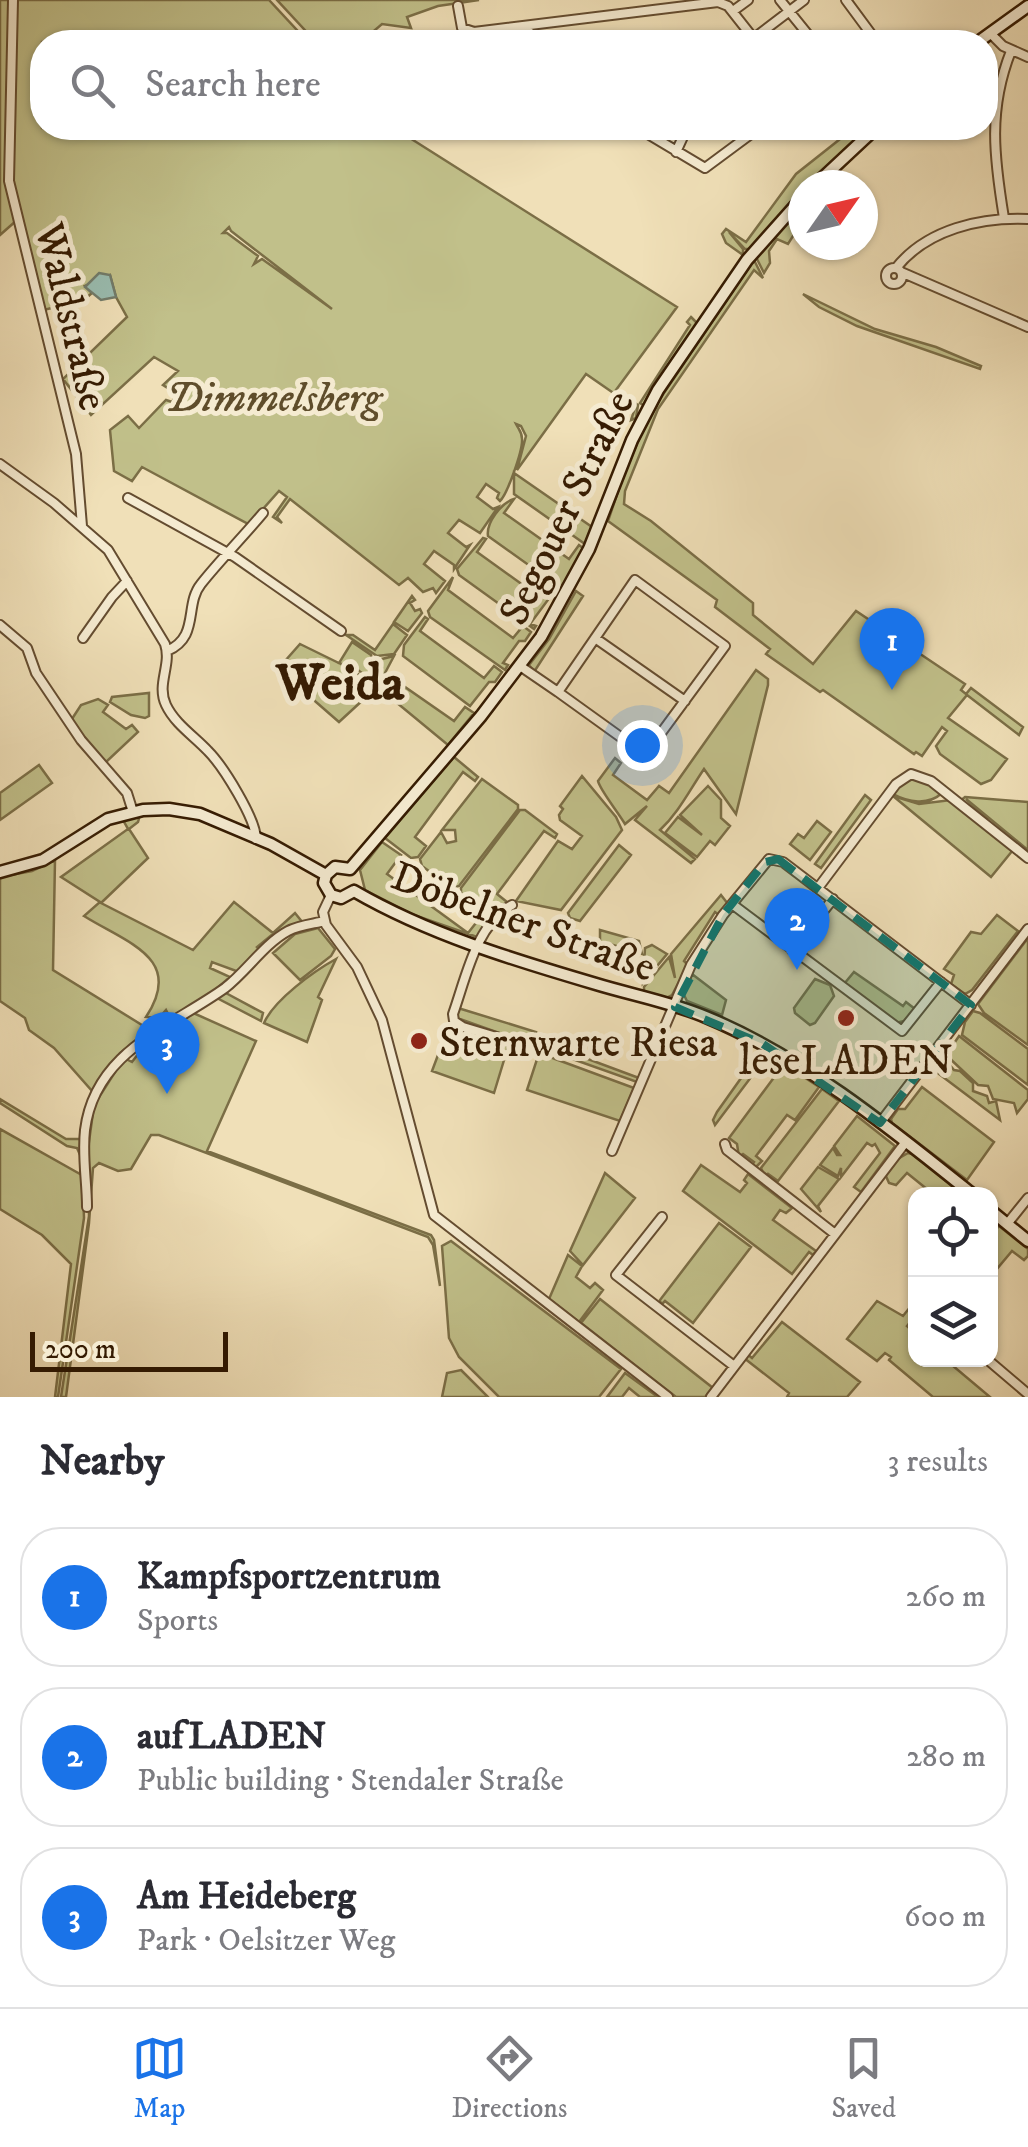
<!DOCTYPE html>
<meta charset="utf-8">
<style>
body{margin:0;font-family:"IM FELL DW Pica",serif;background:#f2f2f3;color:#2b2b33}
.controls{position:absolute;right:30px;bottom:30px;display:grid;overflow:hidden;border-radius:20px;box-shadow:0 2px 8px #0004}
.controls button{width:90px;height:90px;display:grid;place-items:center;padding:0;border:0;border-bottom:2px solid #e1e1e2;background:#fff;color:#2b2b33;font:50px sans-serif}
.compass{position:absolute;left:788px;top:170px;width:90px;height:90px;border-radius:50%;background:#fff;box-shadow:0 2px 8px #0004;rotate:56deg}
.scale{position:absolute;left:30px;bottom:25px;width:198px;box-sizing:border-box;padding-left:10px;border:5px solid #351b02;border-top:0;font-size:28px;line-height:35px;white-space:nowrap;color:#351b02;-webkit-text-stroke:8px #f5ebd1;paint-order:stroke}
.you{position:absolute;left:642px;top:745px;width:35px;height:35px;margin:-25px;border:8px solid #fff;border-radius:50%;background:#1a73e8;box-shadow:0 0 0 15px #1a73e833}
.badge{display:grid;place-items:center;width:65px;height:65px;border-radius:50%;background:#1a73e8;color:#fff;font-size:32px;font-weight:700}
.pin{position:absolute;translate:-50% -82px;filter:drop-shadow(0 2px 5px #0008)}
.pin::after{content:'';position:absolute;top:52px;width:35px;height:30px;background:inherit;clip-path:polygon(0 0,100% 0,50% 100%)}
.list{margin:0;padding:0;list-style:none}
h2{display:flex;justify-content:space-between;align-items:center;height:130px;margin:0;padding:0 40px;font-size:42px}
h2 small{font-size:32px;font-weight:400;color:#7c7c81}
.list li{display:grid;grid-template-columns:65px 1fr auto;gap:30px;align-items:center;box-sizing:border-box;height:140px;margin:0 20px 20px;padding:0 20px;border:2px solid #e1e1e2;border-radius:40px}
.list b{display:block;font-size:38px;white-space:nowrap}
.list p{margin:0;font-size:32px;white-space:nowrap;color:#7c7c81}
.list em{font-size:32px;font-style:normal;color:#7c7c81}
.icon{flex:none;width:55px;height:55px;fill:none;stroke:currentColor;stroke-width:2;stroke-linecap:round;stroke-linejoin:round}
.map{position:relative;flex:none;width:1028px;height:1397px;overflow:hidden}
.search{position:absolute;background:#fff;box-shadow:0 2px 8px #0004;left:30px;right:30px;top:30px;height:110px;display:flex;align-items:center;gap:25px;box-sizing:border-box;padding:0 35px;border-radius:40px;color:#7c7c81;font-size:38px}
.sheet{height:610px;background:#fff}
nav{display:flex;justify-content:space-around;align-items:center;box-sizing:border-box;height:140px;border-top:2px solid #e1e1e2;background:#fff;font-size:28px;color:#7c7c81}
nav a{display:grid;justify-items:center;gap:5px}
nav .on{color:#1a73e8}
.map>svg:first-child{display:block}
.green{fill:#c1c08a;stroke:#7b6e46;stroke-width:2.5;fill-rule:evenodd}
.water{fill:#9abdb1;stroke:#727c6b;stroke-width:2.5}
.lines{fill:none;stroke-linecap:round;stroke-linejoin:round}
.street-casing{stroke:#644c30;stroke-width:12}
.secondary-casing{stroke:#351b02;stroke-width:15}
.street{stroke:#f5ebd1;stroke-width:8}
.secondary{stroke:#f5ebd1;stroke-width:10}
.marked{fill:#0f766e;fill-opacity:0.2;stroke:#0f766e;stroke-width:8;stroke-dasharray:20 12;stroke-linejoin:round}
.poi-dot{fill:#8f2418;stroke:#f5ebd1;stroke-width:4}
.labels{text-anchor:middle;stroke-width:10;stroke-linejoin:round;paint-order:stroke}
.street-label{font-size:42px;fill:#351b02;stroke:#f5ebd1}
.park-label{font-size:42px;font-style:italic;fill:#5f4d2b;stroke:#f5ebd1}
.poi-label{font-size:42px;fill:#351b02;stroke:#f5ebd1;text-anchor:start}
.district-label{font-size:52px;font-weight:bold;fill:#351b02;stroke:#f5ebd1}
</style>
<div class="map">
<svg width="1028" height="1397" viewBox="0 0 1028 1397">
<rect width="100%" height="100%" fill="#f0e0b8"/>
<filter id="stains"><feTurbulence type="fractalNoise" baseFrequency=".002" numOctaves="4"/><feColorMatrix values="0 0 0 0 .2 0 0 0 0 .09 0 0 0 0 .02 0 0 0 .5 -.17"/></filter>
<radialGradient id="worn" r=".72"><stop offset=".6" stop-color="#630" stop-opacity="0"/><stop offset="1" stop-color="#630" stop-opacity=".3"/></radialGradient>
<path class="green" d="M0,0h269l39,42h-266v86h352l283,179 -61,83 22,15 -2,13 -5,2 4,-12 -49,-34 -69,96 9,-34 -5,-10 -5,-2c3,6 6,8 6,15 1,11 -15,56 -22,62l-3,-3 2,-5 -13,-9 -9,13 16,12 5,-2 -18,26 -21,-13 -11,13 18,14 4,-2 -16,24v-4l-20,-14 -10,13 21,17 -9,12 -3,-5 -10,4 -15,-14 -9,7 -109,-86 -13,18 5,6 -9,-6 14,-20 -8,-6 -49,55 18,-22 -106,-57 -10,14 -18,-10 -4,-41 18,-14 11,12 27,-28 6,2 5,-8 -14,-9 15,-14 -24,-14 -63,58 -28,-36 64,-62 -11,-20 -6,-22 -25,11 7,7 -7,6 -41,11 -27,-90 -17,15zM229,227l2,4 101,78 -70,-50 -8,5 4,-8 -31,-23h-4z
M277,0h202l-41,6 -31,11 4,11 -29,-4 -21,18h-45z
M854,128h16l-61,57h-6v6l-53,58h-5l-16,-17 14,17v6l-17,-12 -4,-9 4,-5 20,13 50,-68z
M793,214l7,11 -12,19 -11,-5 -8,12 1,12 -6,10 -8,-16z
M754,260l9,18 -9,-8 -96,139 -33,82 -1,13 27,17 102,82v12l60,49 43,-53 109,73 -4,6 5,4 5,-6 52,39 -4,8 -52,-40 -19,23 59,41 -16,21 -10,4 -41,-30 -4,-8 11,-15 -5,-4 -20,29 -6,-4 -2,2 -91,-64 -3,2 -54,-38 4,-5 -55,-42 2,-7 -109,-79 17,-50 26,-59z
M803,294l72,35 61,18 45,19 -1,3 -123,-43 -38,-19z
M691,317l7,7 -53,82 -5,-3 50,-78 -3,-3z
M514,473l78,54 -7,17 -71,-50z
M514,499l-10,14 65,46 10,-14 4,3 -21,41 -74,-53c-2,-13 13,-33 26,-37z
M483,538l3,1 -9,13 64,46 10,-13 5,4 -26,35 6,2 -2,3 -75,-54 -2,-6z
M453,577l-5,13 65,48 10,-12 8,6 -6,9h-6l-16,22 5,2 -3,5 -75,-53 -2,-6z
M576,591l7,5 -49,76 -5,-7 20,-26z
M412,596l3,4 -5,3 5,8 5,-2 2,4 -14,18 -14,-9z
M425,617l3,2 -8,12 64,47 10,-12 8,6 -7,10h-6l-19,24 -67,-50 1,-11z
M393,624l14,11 -13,19 -17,2 -31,-21h7l22,15z
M352,642l19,13 8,31 -21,-16 -19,-7z
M300,644l53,26 23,18 -37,34 -61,-53z
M394,656l-9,17 69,48 11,-14 9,6 -26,32 -63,-52 -11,-32z
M756,670l12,9v6l-32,129 -32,-45c-15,22 -25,43 -44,61l35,29 -4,4 -56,-43 12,-14 -22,18c-7,-12 -25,-34 -27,-43l17,-23 6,5 -8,12 34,25 12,-14 10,7z
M149,693v23l-4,2 -14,-3 -21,-13 2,-5z
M98,699l10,6 -5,7 23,17 6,-4 6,7 -33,31 -35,-41 11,-17z
M454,757l24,20 -3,4 -12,-9 -48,65 11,9 -8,11 -7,1 -26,-20z
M39,765l13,18 -52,37v-27z
M582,776l34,41 6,13 -61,80 -45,-9 42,-60 14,8 10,-13 -22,-16 -1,-5 4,-6 -3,-3z
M914,778l9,1 19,14c-14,13 -34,9 -49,1l10,-11z
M482,779l36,26v4l-59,77 -7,2 -30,-22 -2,-7 21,-27 6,11 9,-2 -1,-11h-13z
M708,786l13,14v18l9,8 -15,19 -5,-4 -13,16 -32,-24 13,-16 24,18 -22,-20z
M865,795l6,5 -50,68 -6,-4z
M893,796l26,8 32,-4 62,50 -22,27z
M965,797l63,5v48l-62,-51 20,19 -1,3 -25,-20z
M520,810h5l32,24 -2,4 -11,-7 -47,63 10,8 -5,6 -7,-4 -2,4 5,4 -3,3 -34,-22v-5z
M140,815l-2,7 -9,7 19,29 -47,45 92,47 41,-48 39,31 22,-20 8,10 -11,2 -16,12 -3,-3 -16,13 4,4 -22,21 -27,-10 -2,6 20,9 -22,19 -38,22 -4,-8 -7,8 -13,-1c39,-59 -19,-74 -62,-101l16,-14 -39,-25 67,-48 -5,-9z
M817,821l14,11 -21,28 -20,-16 8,-10 6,4z
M382,842l19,13 -14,19 81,59 15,-19 5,7 -11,16 -63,-22 -49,-25 -5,-20z
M619,845l12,10 -51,66 -10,-3 -2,-5z
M55,860l-2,110 97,60 -30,23 -28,43v-5l-38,-43 -25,-18 -4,-12 -25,-17v-124l32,-6z
M721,895l7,9 -9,11 -4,-3 -31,49 4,4 -16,30 -6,3 -22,-5v-6l25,-30 6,21 -4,-24z
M997,915l21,16 -46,59 -7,4 -14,-10 3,-9 -10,-6 27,-37 10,2z
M318,928l17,21 -4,7 -31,24 -27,-27 22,-19z
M600,930l39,11 3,13 -42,-13z
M1028,938v107l-44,-32 -6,-9z
M652,945l15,9 -24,29 2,-35z
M336,959l-18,38 4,3 -15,42 -43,-19c10,-23 50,-52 72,-64z
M854,972l49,34 3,-4 9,7 -11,12 -8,2 -52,-39z
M692,974l34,26 -4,15 -35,-14 -3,-6z
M815,979l15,6 4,11 -19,27 -5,2 -15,-12 -1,-5z
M224,992l39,21 -2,8 -46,-24z
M458,1008l78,24 -2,7 105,39 -2,4 -180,-64z
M973,1011l7,2 48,36v36l-66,-50 3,-13z
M191,1012l65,29 -49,110 224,84 3,5 6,46 -7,-41 -5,-8 -269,-102h-8l-20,34 -13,2 -19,-8 -6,5 -4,55 -23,174h-5l28,-181 -1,-67 6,-44 30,-47 8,4 20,-26z
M447,1031l23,8 6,-5 30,10 2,3 -14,46 -62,-22z
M959,1036l69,54v9l-11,14 -3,-10 -21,-4 -5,-13 -10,-1 -32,-30z
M761,1050l20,13 -5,5 -12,-8 -49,65 -2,-5 4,-8z
M539,1053l95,35 -14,33 -93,-31z
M944,1058l10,12 6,1 13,12v8l14,5 2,7 7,-2 4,19 -65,-49z
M784,1064l35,23 -24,33 -8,-5 -31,41 6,5 -8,8 -3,-3 3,-4 -11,-8 -4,3 -2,-13 -8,-6z
M922,1087l72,55 -27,38 -75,-57 -1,-4 7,-10h7z
M822,1089l17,12 -61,80 -10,-7 -3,3 -4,-9z
M0,1099l66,40h15l3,79 -26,179h-3l16,-133 -29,-29 -42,-26v-80l80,45 1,-17 -4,-9 -10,-2 -67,-43z
M857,1116l38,30 -34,46 -7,-5 26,-34 -5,-9 -3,2 -5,-3 -26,34v-9l-3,8 -18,-11 13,-17 4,7h3l-6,-9z
M908,1153l4,1 50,40h-29l-26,-21 -11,12 -7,-2 -4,-9 11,-14z
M701,1165l39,27 7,-9 -3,-3 4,-6 44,34 -6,5 -6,-3 -7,10 43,31 -3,4 -4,-3 -17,22 -109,-83z
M818,1167l21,12 -21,27 3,6 -20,-23z
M605,1173l30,25 -52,67 -13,-14z
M719,1223l32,24 -58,76 -28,-22 -4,4 -1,-5z
M999,1226l29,23v7l-4,4 -12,-9 -21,25v-42z
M451,1241l170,128 -22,28h-100l-40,-40 -10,-19 -7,-92z
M568,1255l14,11 -6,11 14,11 5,-5 8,7 -24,32 -30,-23z
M600,1299l113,89 -8,9h-29l-95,-74z
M877,1301l26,15 12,-15v15l-8,10 8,7 1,27h30l44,37h-57l-44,-37 2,-3 -6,-4 -8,8 -30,-22z
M782,1322l78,60 -13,15h-60l2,-4 -45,-35 3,-4 5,4z
M461,1370l27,27h-46l5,-24z
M625,1373l33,24h-18l-11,-9 -7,9h-15z"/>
<path class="water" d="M99,273l11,2 6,22 -15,3 -16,-13z"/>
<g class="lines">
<defs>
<path id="street" d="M13,0l-4,181 67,273 6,72
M780,0l34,42
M846,0l31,42
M458,6l4,22 12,4 244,-30 10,4 26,33
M733,11l15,-11
M528,26l2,16
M990,33l13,13 25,11
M749,42l55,-42
M638,128l67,40 54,-40
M676,152l11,-24
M1004,218c-10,-61 -16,-109 7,-167
M896,268c31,-39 85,-51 132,-49
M886 276a8 8 0 1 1 16 0a8 8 0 1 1-16 0Z
M901,272l127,55
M0,464l54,39 54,47 57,94c7,21 -9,40 1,61 9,19 28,31 42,46 15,15 48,68 48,88
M128,498l107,59 106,74
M635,580l90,66 -75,102 -10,3 -82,-59z
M0,625l27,23 9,25 45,67 46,53 6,19
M83,638l29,-41 15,-16
M595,638l90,63
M167,651c33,-14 17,-46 34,-67 19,-24 42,-47 62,-71
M520,666l38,26
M818,888l78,-104 15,-10 20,7 97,77
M331,895l-8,17 3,13 31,42 25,53 52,195 234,182
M732,904l170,127 39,-49
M512,905c-36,19 -46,73 -59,109l1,7 9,6 66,20
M792,950l41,-51
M880,1123l148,-194
M725,1144l2,6 108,84
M612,1151l79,-186 32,-50 46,-56 14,3 188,143
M87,1207c0,-25 -5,-51 -2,-77 10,-79 84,-102 140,-142 22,-17 39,-44 63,-57 11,-6 25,-7 37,-10
M662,1217l-46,58 118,91
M1007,1224l21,-26
M988,1360l40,34
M711,1397l194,-254"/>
<path id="secondary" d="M978,42l50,-36
M815,185l61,-57
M350,869l131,-153 60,-79 48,-88 43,-109 26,-50 89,-130 56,-63
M0,872l43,-12 65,-41 35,-9 26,-1 31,5 71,30 55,31
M326,875l-2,8 7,12 10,3 13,-7
M326,875l9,-8 15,2
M354,891c74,43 160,69 242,93 36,11 75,18 110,33 97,40 184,111 266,177
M990,1210l38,31"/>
</defs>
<use href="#street" class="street-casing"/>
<use href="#secondary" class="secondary-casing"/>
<use href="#street" class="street"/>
<use href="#secondary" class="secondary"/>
</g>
<path class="marked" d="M778,859l193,146 -91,118 -117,-79 -88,-37 48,-92 42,-53z"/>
<g class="poi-dot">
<circle cx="846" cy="1018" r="10"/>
<circle cx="419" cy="1041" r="10"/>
</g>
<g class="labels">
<g class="street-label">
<text transform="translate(73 316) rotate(76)" y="15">Waldstraße</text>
<text transform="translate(565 507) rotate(-64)" y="15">Segouer Straße</text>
<text transform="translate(524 920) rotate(20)" y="15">Döbelner Straße</text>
</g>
<g class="park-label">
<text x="273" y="411">Dimmelsberg</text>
</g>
<g class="poi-label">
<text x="439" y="1056">Sternwarte Riesa</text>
<text x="846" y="1074" text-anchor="middle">leseLADEN</text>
</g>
<g class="district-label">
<text x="340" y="699">Weida</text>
</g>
</g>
<rect width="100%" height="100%" filter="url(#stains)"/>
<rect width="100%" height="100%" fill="url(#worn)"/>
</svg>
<div class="controls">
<button><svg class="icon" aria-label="locate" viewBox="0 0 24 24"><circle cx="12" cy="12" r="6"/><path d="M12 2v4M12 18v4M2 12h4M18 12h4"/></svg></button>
<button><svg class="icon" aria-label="layers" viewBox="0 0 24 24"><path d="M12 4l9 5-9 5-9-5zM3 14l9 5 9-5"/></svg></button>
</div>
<svg class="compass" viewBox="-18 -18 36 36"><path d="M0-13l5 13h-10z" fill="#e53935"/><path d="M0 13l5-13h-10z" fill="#7c7c81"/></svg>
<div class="scale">200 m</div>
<div class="you"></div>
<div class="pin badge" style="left:892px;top:690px">1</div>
<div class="pin badge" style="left:797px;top:970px">2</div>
<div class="pin badge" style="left:167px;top:1094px">3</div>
<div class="search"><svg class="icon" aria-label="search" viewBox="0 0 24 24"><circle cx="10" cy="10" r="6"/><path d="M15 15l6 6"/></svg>Search here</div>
</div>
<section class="sheet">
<h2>Nearby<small>3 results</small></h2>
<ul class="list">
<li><span class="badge">1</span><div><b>Kampfsportzentrum</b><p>Sports</p></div><em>260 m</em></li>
<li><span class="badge">2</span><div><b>aufLADEN</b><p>Public building · Stendaler Straße</p></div><em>280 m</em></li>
<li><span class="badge">3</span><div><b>Am Heideberg</b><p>Park · Oelsitzer Weg</p></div><em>600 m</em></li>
</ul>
</section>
<nav>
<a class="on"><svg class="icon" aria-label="map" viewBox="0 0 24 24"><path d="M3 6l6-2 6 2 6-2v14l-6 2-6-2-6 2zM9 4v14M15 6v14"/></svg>Map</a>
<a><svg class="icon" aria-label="directions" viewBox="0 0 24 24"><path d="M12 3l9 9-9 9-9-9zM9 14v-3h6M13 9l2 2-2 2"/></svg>Directions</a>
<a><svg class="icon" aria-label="saved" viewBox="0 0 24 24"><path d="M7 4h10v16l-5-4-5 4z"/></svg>Saved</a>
</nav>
